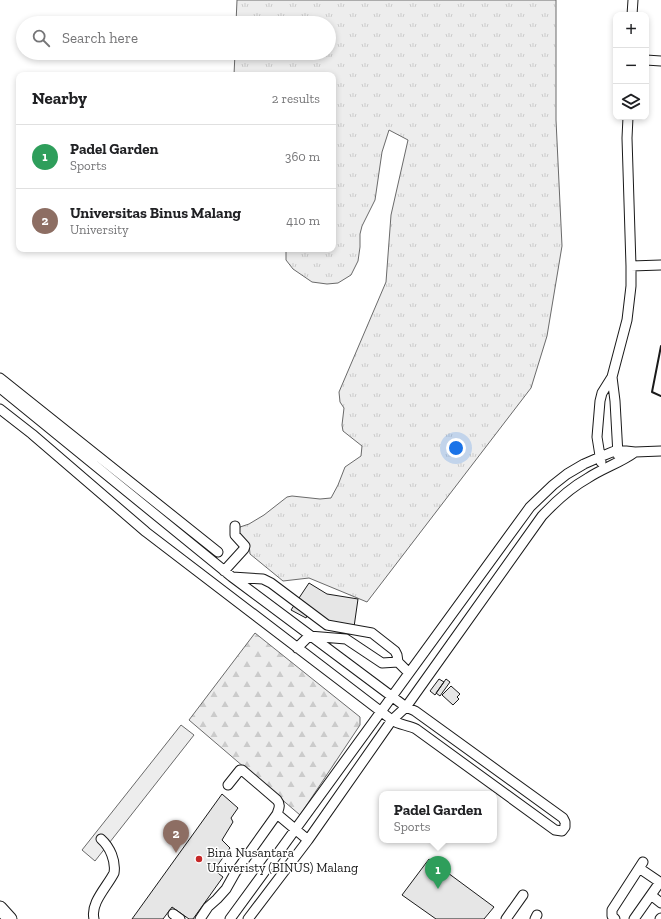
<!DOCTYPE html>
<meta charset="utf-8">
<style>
body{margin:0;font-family:"Zilla Slab",serif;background:#f6f6f6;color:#202124}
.controls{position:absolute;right:12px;top:12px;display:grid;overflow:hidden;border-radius:8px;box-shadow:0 2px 6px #0003}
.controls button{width:36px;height:36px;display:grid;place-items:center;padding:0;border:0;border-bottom:1px solid #e0e0e0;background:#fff;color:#202124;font:20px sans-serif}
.you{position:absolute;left:456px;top:448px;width:14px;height:14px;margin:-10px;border:3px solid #fff;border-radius:50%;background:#1a73e8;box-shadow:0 0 0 6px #1a73e833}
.badge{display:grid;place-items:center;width:26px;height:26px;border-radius:50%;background:#b45309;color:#fff;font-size:13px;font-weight:700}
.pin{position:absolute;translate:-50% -33px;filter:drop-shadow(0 1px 2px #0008)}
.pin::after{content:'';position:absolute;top:21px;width:14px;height:12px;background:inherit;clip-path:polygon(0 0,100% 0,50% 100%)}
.popup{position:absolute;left:379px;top:791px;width:118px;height:52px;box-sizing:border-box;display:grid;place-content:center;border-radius:8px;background:#fff;filter:drop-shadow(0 1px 3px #0005);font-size:13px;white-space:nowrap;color:#757577}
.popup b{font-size:15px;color:#202124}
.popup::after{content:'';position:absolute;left:50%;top:100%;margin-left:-8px;border:8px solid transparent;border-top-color:#fff}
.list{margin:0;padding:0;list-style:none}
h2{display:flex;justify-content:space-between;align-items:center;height:52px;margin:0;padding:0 16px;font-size:17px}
h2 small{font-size:13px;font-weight:400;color:#757577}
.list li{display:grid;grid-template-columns:26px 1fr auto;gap:12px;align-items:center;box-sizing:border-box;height:64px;padding:0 16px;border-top:1px solid #e0e0e0}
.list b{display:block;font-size:15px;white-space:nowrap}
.list p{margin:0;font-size:13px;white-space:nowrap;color:#757577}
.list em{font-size:13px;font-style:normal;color:#757577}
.icon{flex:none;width:22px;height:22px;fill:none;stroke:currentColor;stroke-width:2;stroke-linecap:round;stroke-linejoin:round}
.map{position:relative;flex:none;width:661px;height:919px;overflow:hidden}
.search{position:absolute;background:#fff;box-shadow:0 2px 6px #0003;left:16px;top:16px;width:320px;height:44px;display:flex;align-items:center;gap:10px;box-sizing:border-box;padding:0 14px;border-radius:22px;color:#757577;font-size:15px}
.panel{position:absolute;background:#fff;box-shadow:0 2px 6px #0003;left:16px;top:72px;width:320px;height:180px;border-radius:8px}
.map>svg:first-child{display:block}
.grass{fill:url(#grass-tufts);stroke:#6a6a6a}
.forest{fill:url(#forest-firs);stroke:#6a6a6a}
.pitch{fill:#ededed;stroke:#6a6a6a}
.building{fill:#e6e6e6;stroke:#1a1a1a}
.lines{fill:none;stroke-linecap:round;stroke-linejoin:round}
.minor-casing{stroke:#1a1a1a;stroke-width:11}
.highway-casing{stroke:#1a1a1a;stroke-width:15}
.minor{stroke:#fff;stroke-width:9}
.highway{stroke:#fff;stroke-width:13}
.wall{stroke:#1a1a1a;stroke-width:2}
.poi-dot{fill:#c62828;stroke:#fff;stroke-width:1.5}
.labels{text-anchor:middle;stroke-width:3;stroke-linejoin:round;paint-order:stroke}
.poi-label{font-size:13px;fill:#1a1a1a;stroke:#fff;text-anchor:start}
</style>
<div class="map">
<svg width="661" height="919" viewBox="0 0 661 919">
<defs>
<pattern id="grass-tufts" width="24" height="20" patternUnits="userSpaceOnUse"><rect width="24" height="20" fill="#ededed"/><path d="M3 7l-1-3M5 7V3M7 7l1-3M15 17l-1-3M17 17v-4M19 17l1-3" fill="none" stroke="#cbcbcb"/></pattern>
<pattern id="forest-firs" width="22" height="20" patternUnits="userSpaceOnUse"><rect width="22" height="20" fill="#ededed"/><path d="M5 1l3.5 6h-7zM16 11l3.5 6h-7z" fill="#cbcbcb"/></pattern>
</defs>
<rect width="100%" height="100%" fill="#fff"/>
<path class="grass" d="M237,0h319v120l6,126 -15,90 -16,52 -164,214 -58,-24 -26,3 -33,-27 -1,-10 -12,-12 3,-5 9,-3 15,-9 23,-18 5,-1 28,3 11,-1 7,-13 7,-18 16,-11 1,-10 -19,-15 -1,-6 2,-17 -4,-6 -1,-10 47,-110 5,-67 17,-75 -19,-10 -7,22 -7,48 -13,26 -2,8v13l-2,14 -7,14 -13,8 -11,1 -15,-2 -19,-13 -7,-9v-11h47v-174h-99l1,-22h94v-30h-93z"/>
<path class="forest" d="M255,633l105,84v8l-60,90 -111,-95z"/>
<path class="pitch" d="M181,725l13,10 -99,126 -13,-11z"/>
<path class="building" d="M309,583l18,11 31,5 -4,28 -33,-4 -14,-7 -1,2 -15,-8z
M439,679l5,3 -9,13 -5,-4z
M446,679l4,3 -10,14 -4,-3z
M451,686l9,8 -3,3 2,2 -6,6 -11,-10z
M222,794l16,14 -7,10 2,4 -11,18 8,8 -16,22 9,7 -30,42h-4l-17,-12 -9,12h-31z
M429,859l65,48 -10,12h-48l-34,-24z"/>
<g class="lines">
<defs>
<path id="minor" d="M632,15l1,-15
M646,60l15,1
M631,266l30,-1
M612,377l3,24 3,54
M0,378l218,174
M0,388l232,189 174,130 9,4 148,107 2,4v5l-3,4 -7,-1 -139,-101c-8,-4 -17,-4 -24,-9l-246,-188 -114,-98 -32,-25
M601,462l-4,-25 3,-36 2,-8 10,-16 15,-57 4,-34v-20l-4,-128 1,-21
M224,571l20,-22 1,-3 -10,-11v-9
M232,577l31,2 8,4 56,42 45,8 23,18 2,4 1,7 11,11
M297,648l12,-12 37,3 36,24 16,-1
M228,785l12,-15h2l35,30c4,5 2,8 0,14
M639,868l22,15
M651,895l10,8
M173,914l7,5
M94,919c-4,-16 13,-32 20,-46 2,-12 -4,-26 -13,-34
M200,919l8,-12 9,-8 9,-10 9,-16 42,-59 31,26
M230,919l300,-412 23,-22 14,-11 17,-10 16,-7 17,-7 18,2 26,-1
M248,919l60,-79 84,-120 14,-13 136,-191c14,-15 28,-28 46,-38 15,-10 32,-15 47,-26
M506,919l17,-24
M535,919l2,-4
M615,919l-3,-3v-6l31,-48
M634,919l26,-37
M660,919l1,-1"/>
<path id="highway" d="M0,908l10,11"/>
</defs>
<use href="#minor" class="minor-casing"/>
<use href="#highway" class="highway-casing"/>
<use href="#minor" class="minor"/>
<use href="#highway" class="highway"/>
<path class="wall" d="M661,346l-9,46 9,4"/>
</g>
<circle class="poi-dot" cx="199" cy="859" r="4"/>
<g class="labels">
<g class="poi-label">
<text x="207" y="857">Bina Nusantara<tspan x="207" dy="15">Univeristy (BINUS) Malang</tspan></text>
</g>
</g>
</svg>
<div class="controls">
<button>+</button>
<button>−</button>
<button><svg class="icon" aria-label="layers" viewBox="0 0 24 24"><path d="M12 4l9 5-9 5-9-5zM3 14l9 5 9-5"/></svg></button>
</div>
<div class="you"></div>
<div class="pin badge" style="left:438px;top:889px;background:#2e9e5b">1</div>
<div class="popup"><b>Padel Garden</b>Sports</div>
<div class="pin badge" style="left:176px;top:853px;background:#8d6e63">2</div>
<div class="search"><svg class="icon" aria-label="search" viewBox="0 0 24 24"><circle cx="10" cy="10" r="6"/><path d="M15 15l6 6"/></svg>Search here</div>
<section class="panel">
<h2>Nearby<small>2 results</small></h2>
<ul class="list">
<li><span class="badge" style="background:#2e9e5b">1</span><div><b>Padel Garden</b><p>Sports</p></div><em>360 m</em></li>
<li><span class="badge" style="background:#8d6e63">2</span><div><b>Universitas Binus Malang</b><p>University</p></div><em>410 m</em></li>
</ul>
</section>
</div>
